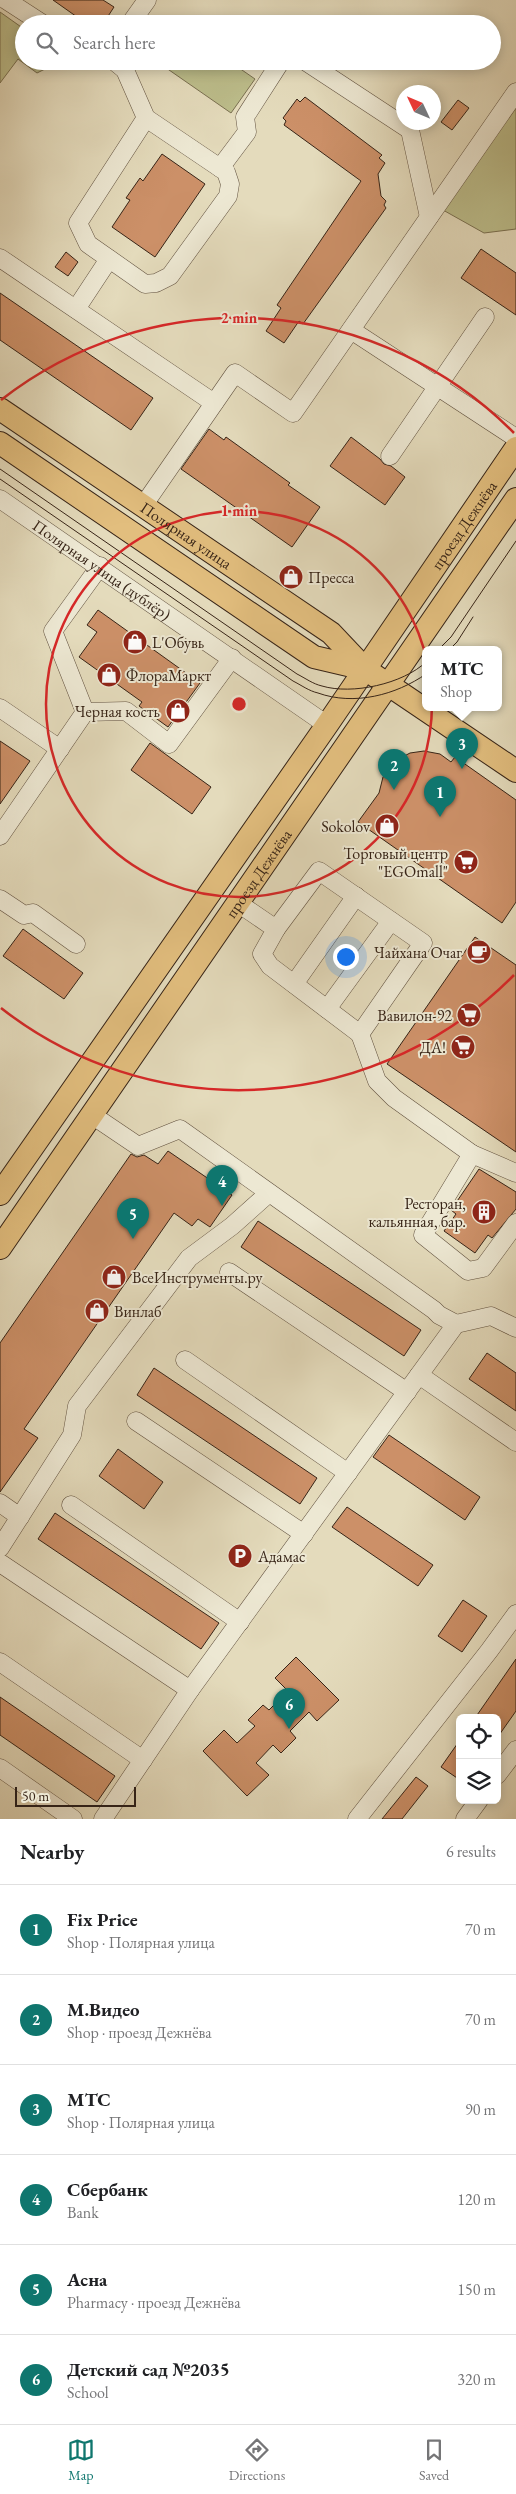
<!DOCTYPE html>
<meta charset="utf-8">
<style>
body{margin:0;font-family:"EB Garamond",serif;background:#f6f6f6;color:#202124}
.controls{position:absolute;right:15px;bottom:15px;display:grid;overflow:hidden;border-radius:8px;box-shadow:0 2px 12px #0003}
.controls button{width:45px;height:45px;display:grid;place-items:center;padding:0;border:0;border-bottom:1px solid #e0e0e0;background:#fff;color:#202124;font:25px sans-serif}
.compass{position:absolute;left:396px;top:85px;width:45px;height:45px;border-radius:50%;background:#fff;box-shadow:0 2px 12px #0003;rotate:314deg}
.scale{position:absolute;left:15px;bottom:12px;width:121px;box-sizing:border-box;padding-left:5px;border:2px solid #372417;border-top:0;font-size:14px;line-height:18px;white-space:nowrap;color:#372417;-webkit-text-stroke:4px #ede8d3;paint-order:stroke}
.you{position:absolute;left:345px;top:956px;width:18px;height:18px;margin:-12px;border:4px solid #fff;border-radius:50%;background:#1a73e8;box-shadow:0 0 0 8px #1a73e833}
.badge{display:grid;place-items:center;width:32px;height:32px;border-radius:50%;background:#0f766e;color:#fff;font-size:16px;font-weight:700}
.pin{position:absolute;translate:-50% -41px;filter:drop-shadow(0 1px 2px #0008)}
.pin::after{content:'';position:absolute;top:26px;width:18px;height:15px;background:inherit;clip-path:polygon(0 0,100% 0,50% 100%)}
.popup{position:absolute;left:422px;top:646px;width:80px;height:65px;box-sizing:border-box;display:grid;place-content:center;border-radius:8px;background:#fff;filter:drop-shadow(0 1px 4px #0005);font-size:16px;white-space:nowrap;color:#757577}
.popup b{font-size:19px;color:#202124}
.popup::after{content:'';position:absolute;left:50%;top:100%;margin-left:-10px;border:10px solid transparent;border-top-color:#fff}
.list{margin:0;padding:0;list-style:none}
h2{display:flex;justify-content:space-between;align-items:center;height:65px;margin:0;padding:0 20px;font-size:21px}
h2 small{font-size:16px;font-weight:400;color:#757577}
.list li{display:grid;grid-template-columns:32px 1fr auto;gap:15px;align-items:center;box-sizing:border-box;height:90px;padding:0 20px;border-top:1px solid #e0e0e0}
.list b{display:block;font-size:19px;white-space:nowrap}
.list p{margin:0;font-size:16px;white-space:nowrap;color:#757577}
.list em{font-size:16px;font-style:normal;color:#757577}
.icon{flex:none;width:28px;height:28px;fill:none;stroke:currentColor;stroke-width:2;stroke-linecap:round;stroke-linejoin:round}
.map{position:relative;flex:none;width:516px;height:1819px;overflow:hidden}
.search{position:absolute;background:#fff;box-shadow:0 2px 12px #0003;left:15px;right:15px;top:15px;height:55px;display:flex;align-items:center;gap:12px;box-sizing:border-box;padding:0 18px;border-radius:28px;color:#757577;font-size:19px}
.sheet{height:605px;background:#fff}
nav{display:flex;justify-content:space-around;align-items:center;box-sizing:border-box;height:70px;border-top:1px solid #e0e0e0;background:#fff;font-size:14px;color:#757577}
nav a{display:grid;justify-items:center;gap:2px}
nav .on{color:#0f766e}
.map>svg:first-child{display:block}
.green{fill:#bcbd8b;stroke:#7a7051}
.building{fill:#cc9068;stroke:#372417}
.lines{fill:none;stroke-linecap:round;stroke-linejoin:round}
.minor-casing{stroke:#625240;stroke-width:19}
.major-casing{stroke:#372417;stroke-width:24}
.minor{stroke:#ede8d3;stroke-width:18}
.major{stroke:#e2be7e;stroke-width:22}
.tram{stroke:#372417;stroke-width:1}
.ring{fill:none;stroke:#d62828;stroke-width:2.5}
.labels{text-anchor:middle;stroke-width:4;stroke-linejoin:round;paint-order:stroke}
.street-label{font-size:16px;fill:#372417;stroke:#ede8d3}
.poi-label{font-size:16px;fill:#372417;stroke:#ede8d3;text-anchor:end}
.centre{fill:#d62828;stroke:#ede8d3;stroke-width:2.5}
.ring-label{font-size:15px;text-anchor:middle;font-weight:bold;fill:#d62828;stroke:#ede8d3;stroke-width:4;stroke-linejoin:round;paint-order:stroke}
</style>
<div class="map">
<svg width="516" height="1819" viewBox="0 0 516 1819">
<rect width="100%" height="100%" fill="#e4dbbc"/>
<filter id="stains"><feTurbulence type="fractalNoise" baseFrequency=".004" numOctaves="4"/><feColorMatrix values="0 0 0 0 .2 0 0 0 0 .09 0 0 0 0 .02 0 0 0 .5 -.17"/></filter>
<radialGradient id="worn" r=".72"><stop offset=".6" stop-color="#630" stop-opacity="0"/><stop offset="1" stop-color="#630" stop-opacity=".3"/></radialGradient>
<path class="green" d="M0,12l24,17v32h26l-3,7 -10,5 -19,-14 -18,24z
M160,61h69l26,18 -24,34 -72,-50z
M516,102v127l-32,4 -41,-23z"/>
<path class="building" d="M53,0h50l11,7 -11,17h-16z
M305,97l77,58 -3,3 6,5 -7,11 3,22 5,5 -2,4 2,3 -83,116 -4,-3 -15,22 -18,-12 15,-23 -4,-3 84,-124 -77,-56 2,-4 -3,-3 14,-19 3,3z
M458,100l11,8 -17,22 -11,-8z
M162,154l43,30 -50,73 -43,-30 18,-27 -4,-2 14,-20 3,3z
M481,249l35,24v42l-55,-37z
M66,252l12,10 -10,14 -13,-9z
M0,293l153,105 -22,32 -131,-90z
M209,429l15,11 2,-3 64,46 -2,2 32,22 -28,40 -111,-78z
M351,437l29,22 4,5 7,2 14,11 -20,28 -55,-39z
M98,610l102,73 -32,44 -29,-21 3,-4 -63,-45 18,-25 -10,-7z
M0,741l30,20 -30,43z
M150,743l61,44 -19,27 -61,-44z
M424,751l16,3 11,8 4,-5 61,43v102l-14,21 -144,-101 21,-29 4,-16 12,-16 15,-8z
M23,929l60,44 -19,26 -61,-43z
M475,937l41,28v187l-129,-88z
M168,1151l64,44 -22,32 -12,-8 -6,7 -18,-13 -150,216 14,9 -38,54v-149l131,-189 6,3 7,-2 14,9z
M479,1169l37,23v17l-24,29 -4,-3 -13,18 -31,-22 12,-17 -5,-4z
M258,1221l163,109 -17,26 -163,-109z
M487,1353l29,20v38l-47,-32z
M154,1368l163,110 -17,26 -163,-109z
M389,1435l91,62 -15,23 -92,-63z
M118,1449l45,33 -19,27 -45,-33z
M347,1507l86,58 -15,21 -86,-59z
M55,1513l164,110 -18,26 -163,-110z
M463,1600l24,16 -25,36 -24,-16z
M296,1657l43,43 -22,21 -8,-9 -19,19 6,7 -15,15 -8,-8 -17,18 13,12 -22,21 -44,-45 21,-21 13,13 18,-17 -7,-6 15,-15 6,5 19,-19 -13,-13z
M516,1659v52l-19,27v-20h-22z
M0,1697l115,79 -18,26 -97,-67z
M460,1740v40l-19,-13z
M416,1777l12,9 -26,33h-20z"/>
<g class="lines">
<defs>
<g id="minor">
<path d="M6,0l37,24"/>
<path d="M130,24l17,-24"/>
<path d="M114,61l11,9 21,48 80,54 4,12 -2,12 -58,80 -14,7 -11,1 -57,-40 -10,-21 68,-105"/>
<path d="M305,61l105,69 19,87"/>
<path d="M220,168l27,-36 -2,-15 36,-56"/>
<path d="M0,258l214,145"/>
<path d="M76,309l33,-50"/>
<path d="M351,330l165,108"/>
<path d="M390,456l95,-139"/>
<path id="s1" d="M0,499l327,226"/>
<path d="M143,506l92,-133 58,40 223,-321"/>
<path d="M0,708l60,41"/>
<path d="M85,712l41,-1 43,33 63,-86"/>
<path d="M0,836l85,-124 -32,-81 47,-65"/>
<path d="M0,899l24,16 9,-2 43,31"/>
<path d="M238,903l38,26 -14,25 8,12 90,68"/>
<path d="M276,929l43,-58 104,72 -63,91 17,47 17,17 78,56 44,19"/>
<path d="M294,984l62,-88"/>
<path d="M327,1009l64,-88"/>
<path d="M92,1115l46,31 42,-17 254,181 5,5 17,9"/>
<path d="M472,1154l-49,81 45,36 15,-3 33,-45"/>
<path d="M229,1272l178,120"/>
<path d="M185,1360l163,113"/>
<path d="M419,1375l97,67"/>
<path d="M136,1421l168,113"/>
<path d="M0,1503l20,14"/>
<path d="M71,1505l169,117"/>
<path d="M0,1548l72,-113 5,-29 112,-148 43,-32 37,-33"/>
<path d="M0,1563l190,127"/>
<path d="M0,1662l143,98"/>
<path d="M0,1768l73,51"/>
<path d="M497,1775l19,-25"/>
<path d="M103,1819l87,-129 266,-366 35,-8 25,12"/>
<path d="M357,1819l132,-168 27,-37"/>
<path d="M465,1819l14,-19"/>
</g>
<g id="major">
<path id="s2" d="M0,409l331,224 34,36 151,102"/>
<path d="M0,443l314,214 51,12"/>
<path id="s3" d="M0,1194l327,-469 189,-277"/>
<path id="s4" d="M0,1248l516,-749"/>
</g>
</defs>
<use href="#minor" class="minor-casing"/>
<use href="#major" class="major-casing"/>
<use href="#minor" class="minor"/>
<use href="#major" class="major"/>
<path class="tram" d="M0,469l297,205c8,4 16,10 25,12 30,9 81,-2 104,-24
M0,479l293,202c8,4 16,10 25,12 36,13 78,2 108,-19
M438,650l13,-13 65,-96
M449,650l8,-8 16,-25"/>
</g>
<g class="ring">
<circle cx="239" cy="704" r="193"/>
<path d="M514 975A386 386 0 0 1 1 1008M1 400A386 386 0 0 1 514 433"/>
</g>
<defs>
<symbol id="shop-disc" viewBox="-11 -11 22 22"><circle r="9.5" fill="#8f2418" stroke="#ede8d3"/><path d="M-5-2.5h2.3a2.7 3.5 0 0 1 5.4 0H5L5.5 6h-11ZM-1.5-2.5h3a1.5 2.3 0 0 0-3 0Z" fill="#fff"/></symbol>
<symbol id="supermarket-disc" viewBox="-11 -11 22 22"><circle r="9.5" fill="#8f2418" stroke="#ede8d3"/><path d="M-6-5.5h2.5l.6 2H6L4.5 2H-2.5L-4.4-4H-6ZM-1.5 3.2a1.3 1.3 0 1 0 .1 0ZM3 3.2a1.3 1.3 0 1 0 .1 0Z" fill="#fff"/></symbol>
<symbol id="cafe-disc" viewBox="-11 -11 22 22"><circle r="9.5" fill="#8f2418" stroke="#ede8d3"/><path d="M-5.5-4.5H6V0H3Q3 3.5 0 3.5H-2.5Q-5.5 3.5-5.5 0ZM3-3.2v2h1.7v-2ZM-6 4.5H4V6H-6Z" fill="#fff"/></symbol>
<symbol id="building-disc" viewBox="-11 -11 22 22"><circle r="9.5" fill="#8f2418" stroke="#ede8d3"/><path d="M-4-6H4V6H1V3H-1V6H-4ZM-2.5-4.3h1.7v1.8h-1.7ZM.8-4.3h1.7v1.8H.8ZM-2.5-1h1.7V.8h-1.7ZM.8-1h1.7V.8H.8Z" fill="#fff"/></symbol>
<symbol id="parking-disc" viewBox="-11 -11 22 22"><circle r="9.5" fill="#8f2418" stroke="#ede8d3"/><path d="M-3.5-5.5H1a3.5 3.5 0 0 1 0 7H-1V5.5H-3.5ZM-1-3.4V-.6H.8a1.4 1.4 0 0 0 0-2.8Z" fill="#fff"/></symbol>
</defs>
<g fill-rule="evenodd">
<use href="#shop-disc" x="277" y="563" width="28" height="28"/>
<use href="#shop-disc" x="121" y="628" width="28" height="28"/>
<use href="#shop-disc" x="95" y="661" width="28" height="28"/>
<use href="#shop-disc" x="164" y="697" width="28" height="28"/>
<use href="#shop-disc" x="373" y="812" width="28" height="28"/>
<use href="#supermarket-disc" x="452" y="848" width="28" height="28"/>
<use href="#cafe-disc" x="465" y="938" width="28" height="28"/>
<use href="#supermarket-disc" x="455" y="1001" width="28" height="28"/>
<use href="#supermarket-disc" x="449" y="1033" width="28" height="28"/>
<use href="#building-disc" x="470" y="1198" width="28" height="28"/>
<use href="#shop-disc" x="100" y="1263" width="28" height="28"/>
<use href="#shop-disc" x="83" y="1297" width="28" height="28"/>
<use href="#parking-disc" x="226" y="1542" width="28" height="28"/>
</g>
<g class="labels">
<g class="street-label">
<text dy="6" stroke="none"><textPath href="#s3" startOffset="814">проезд Дежнёва</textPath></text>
<text dy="6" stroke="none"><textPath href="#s2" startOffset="225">Полярная улица</textPath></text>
<text dy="6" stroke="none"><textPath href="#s1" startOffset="124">Полярная улица (дублёр)</textPath></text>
<text dy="6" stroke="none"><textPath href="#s4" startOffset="455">проезд Дежнёва</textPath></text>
</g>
<g class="poi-label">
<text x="308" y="583" text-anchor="start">Пресса</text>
<text x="152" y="648" text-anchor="start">L'Обувь</text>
<text x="126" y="681" text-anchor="start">ФлораМаркт</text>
<text x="160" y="717">Черная кость</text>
<text x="370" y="832">Sokolov</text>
<text x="448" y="859">Торговый центр<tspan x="448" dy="18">"EGOmall"</tspan></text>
<text x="462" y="958">Чайхана Очаг</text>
<text x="452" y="1021">Вавилон-92</text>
<text x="446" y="1053">ДА!</text>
<text x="466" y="1209">Ресторан,<tspan x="466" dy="18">кальянная, бар.</tspan></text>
<text x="132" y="1283" text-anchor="start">ВсеИнструменты.ру</text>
<text x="114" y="1317" text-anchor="start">Винлаб</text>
<text x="258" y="1562" text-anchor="start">Адамас</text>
</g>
</g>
<circle cx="239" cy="704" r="8" class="centre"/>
<g class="ring-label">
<text x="239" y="323">2 min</text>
<text x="239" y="516">1 min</text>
</g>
<rect width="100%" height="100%" filter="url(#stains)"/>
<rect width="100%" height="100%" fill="url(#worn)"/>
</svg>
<div class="controls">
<button><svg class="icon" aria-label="locate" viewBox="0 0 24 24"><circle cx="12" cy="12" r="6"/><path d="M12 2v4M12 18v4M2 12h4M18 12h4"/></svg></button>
<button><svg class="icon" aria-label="layers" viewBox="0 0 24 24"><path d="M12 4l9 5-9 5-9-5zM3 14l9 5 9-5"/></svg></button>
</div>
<svg class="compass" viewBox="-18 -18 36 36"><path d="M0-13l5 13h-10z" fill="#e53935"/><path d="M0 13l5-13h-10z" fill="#757577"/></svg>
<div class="scale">50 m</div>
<div class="you"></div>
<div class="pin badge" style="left:440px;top:817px">1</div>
<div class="pin badge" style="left:394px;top:790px">2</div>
<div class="pin badge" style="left:462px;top:769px">3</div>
<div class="popup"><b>МТС</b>Shop</div>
<div class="pin badge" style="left:222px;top:1206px">4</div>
<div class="pin badge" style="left:133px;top:1239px">5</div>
<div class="pin badge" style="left:289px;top:1729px">6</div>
<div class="search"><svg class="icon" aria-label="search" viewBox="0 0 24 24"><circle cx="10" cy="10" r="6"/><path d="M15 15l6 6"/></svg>Search here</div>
</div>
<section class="sheet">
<h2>Nearby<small>6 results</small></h2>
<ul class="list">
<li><span class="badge">1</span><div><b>Fix Price</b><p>Shop · Полярная улица</p></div><em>70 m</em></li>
<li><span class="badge">2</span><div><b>М.Видео</b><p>Shop · проезд Дежнёва</p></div><em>70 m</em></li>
<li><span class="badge">3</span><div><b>МТС</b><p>Shop · Полярная улица</p></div><em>90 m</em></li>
<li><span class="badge">4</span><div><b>Сбербанк</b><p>Bank</p></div><em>120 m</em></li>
<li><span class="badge">5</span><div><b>Асна</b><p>Pharmacy · проезд Дежнёва</p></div><em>150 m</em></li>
<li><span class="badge">6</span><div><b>Детский сад №2035</b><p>School</p></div><em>320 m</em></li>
</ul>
</section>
<nav>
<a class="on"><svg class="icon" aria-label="map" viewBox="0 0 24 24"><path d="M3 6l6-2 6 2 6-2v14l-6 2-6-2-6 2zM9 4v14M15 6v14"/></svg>Map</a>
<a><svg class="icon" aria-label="directions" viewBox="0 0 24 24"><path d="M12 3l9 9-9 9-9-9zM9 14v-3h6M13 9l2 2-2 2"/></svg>Directions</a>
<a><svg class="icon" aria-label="saved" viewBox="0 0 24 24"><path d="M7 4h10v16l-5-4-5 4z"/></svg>Saved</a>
</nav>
